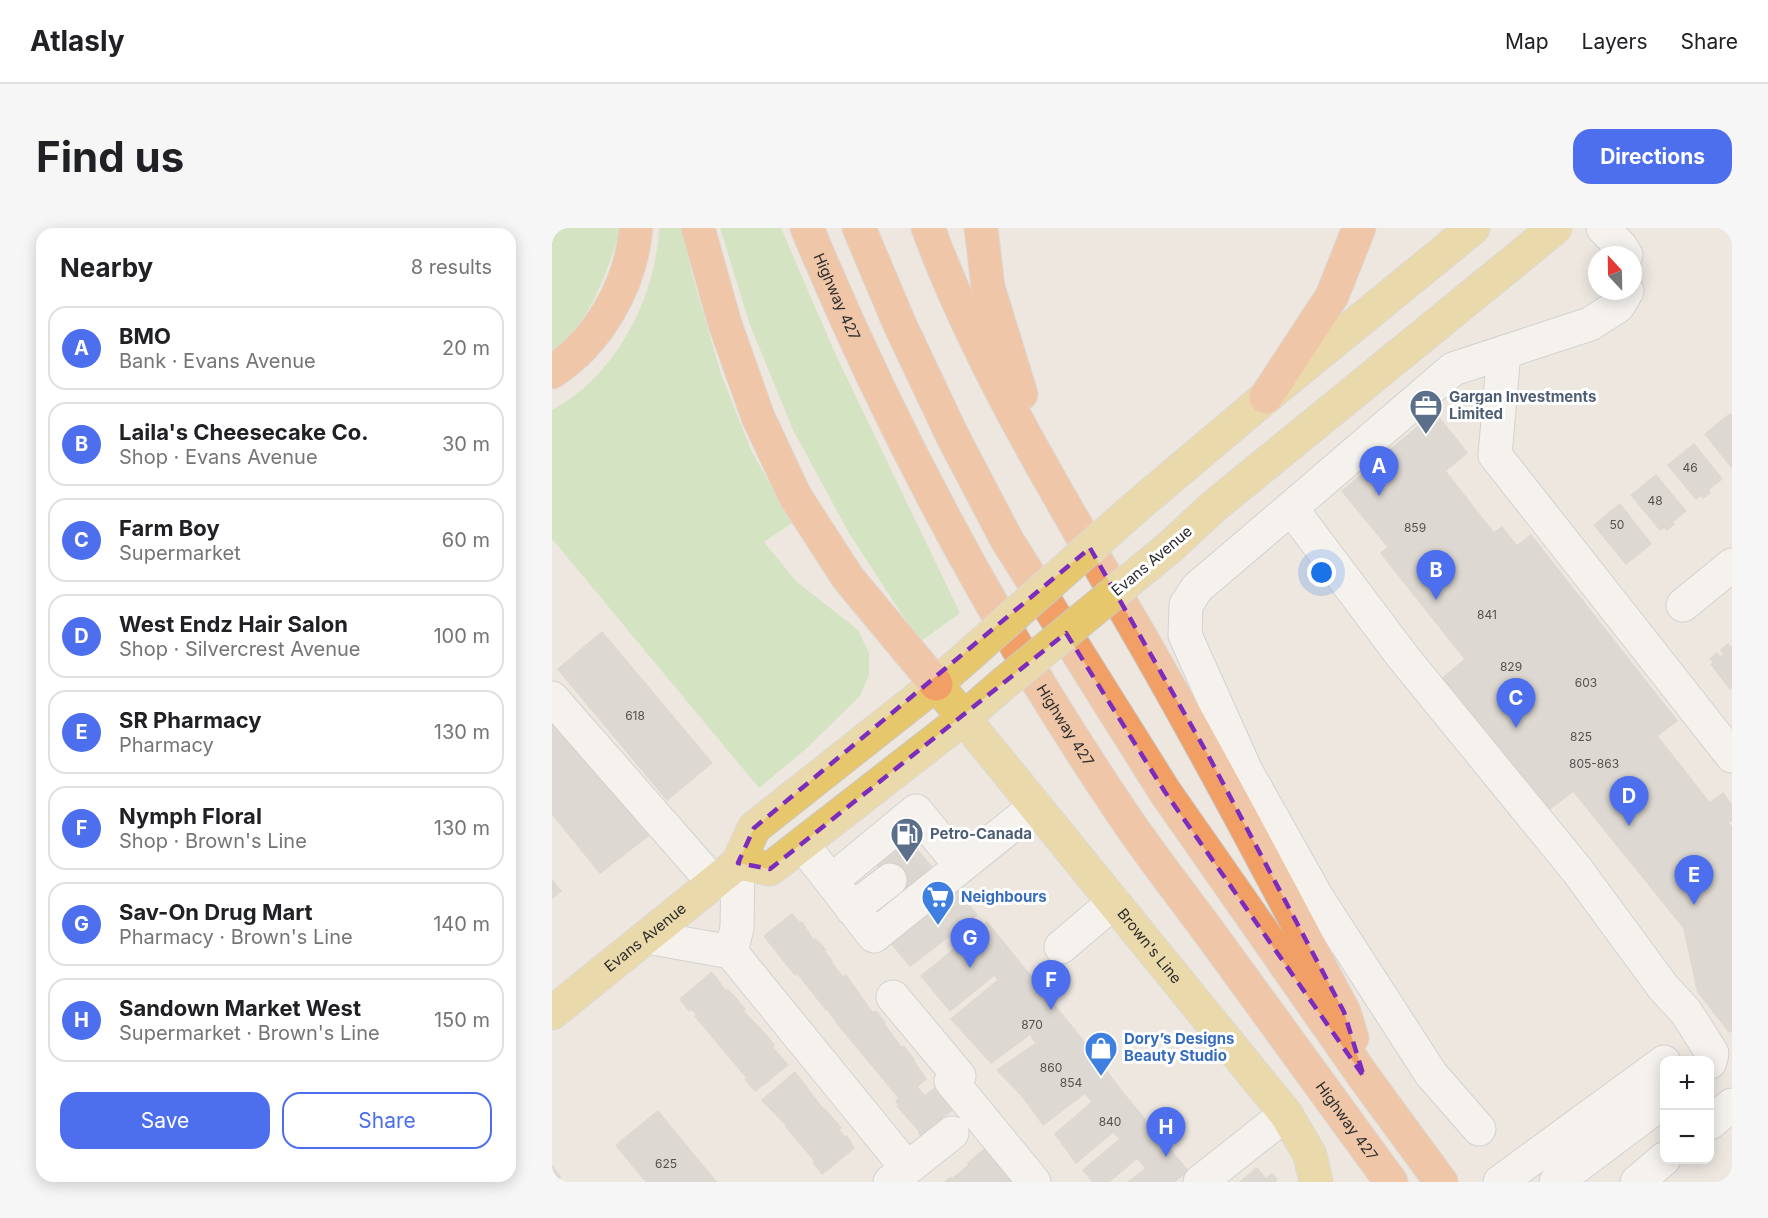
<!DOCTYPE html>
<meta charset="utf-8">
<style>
body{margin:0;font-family:Inter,sans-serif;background:#f6f6f6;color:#202124}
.controls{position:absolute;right:18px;bottom:18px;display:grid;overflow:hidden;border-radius:12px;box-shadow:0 3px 15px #0003}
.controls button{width:54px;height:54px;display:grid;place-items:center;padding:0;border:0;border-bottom:2px solid #e0e0e0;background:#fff;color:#202124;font:30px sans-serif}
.compass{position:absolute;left:1036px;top:18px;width:54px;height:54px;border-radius:50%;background:#fff;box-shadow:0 3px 15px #0003;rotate:338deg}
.you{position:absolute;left:770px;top:345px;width:21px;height:21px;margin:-15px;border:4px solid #fff;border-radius:50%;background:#1a73e8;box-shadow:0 0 0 9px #1a73e833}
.badge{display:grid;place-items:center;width:39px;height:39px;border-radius:50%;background:#4d6fed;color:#fff;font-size:20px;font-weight:700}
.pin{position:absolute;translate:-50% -50px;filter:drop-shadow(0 2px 3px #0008)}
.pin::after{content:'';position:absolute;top:32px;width:21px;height:18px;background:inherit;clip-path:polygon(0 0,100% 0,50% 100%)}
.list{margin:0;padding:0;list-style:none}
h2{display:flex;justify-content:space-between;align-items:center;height:78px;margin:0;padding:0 24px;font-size:26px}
h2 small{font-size:20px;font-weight:400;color:#757577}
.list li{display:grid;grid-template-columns:39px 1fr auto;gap:18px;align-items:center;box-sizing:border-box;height:84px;margin:0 12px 12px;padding:0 12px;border:2px solid #e0e0e0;border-radius:18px}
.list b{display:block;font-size:22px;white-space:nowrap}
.list p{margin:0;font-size:20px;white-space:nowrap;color:#757577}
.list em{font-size:20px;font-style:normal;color:#757577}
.actions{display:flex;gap:12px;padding:18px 24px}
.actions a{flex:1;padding:14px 0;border:2px solid #4d6fed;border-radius:18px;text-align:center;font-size:21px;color:#4d6fed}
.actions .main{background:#4d6fed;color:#fff}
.map{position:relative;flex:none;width:1180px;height:954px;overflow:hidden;border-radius:18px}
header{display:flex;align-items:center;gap:36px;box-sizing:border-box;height:84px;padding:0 30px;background:#fff;border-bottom:2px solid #e0e0e0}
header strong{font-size:28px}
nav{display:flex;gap:33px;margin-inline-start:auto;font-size:21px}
.intro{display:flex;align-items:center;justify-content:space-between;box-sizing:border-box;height:144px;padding:0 36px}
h1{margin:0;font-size:42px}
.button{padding:15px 27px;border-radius:18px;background:#4d6fed;color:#fff;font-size:21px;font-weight:700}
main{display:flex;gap:36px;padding:0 36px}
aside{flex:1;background:#fff;border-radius:18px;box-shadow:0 3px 15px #0003}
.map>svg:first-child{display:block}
.green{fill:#b7dfa1}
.building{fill:#c9c5be}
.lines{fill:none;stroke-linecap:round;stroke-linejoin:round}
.minor-tunnel{stroke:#c6c2bc;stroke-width:33;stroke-dasharray:33 16;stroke-linecap:butt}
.minor-casing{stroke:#b3b6be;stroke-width:35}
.major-casing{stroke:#c8c8c8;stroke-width:35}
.highway-casing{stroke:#c8c8c8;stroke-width:35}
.minor{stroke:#fff;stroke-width:33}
.major{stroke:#e7c76b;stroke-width:33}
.highway{stroke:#f29f65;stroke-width:33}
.major-bridge-casing{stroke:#c8c8c8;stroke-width:35;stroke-linecap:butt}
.major-bridge{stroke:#e7c76b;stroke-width:33}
.marked{fill:none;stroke:#7b2cbf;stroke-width:4.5;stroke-dasharray:12 8;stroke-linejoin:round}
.labels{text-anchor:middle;stroke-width:6;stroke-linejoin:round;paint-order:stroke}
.number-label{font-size:12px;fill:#535250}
.street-label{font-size:15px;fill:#2c2c2c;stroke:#fff}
.service-label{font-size:15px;font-weight:bold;fill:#4e5e75;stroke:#fff;text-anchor:start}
.shop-label{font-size:15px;font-weight:bold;fill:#366cbe;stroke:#fff;text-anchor:start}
</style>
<header>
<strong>Atlasly</strong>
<nav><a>Map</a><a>Layers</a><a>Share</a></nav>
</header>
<div class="intro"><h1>Find us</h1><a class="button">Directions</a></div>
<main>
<aside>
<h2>Nearby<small>8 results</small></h2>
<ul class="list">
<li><span class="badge">A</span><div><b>BMO</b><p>Bank · Evans Avenue</p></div><em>20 m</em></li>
<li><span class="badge">B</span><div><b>Laila's Cheesecake Co.</b><p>Shop · Evans Avenue</p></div><em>30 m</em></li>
<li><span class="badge">C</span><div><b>Farm Boy</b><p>Supermarket</p></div><em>60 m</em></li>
<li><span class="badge">D</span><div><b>West Endz Hair Salon</b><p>Shop · Silvercrest Avenue</p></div><em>100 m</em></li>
<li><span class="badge">E</span><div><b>SR Pharmacy</b><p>Pharmacy</p></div><em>130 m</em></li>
<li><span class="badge">F</span><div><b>Nymph Floral</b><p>Shop · Brown's Line</p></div><em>130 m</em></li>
<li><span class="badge">G</span><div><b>Sav-On Drug Mart</b><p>Pharmacy · Brown's Line</p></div><em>140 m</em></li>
<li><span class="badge">H</span><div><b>Sandown Market West</b><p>Supermarket · Brown's Line</p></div><em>150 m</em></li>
</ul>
<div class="actions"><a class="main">Save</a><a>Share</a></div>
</aside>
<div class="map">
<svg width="1180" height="954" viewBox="0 0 1180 954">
<rect width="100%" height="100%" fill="#ede7e0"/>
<path class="green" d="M0,0h69c-14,44 -30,95 -69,123z
M107,0h23l10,46 29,100 30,76 41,73 -28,19 32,39 62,49 11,23v22l-9,21 -52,51 -49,41 -207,-249v-129c63,-33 104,-112 107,-182z
M168,0h61l54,125 125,260 -40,29 -71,-109 -56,-103 -43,-105z"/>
<path class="building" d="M883,183l33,42 -22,18 48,61 8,-6 15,19 14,-11 147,187 -20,15 52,66 13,-10 9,12v17l-3,2 3,3v205l-3,2 -32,-41 -14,-64 -110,-136 -26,20 -109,-131 26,-22 -84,-106 7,-6 -46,-56z
M1178,185l2,2v54l-28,-35z
M1142,215l29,36 -14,11 2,3 -8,6 -2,-3 -5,4 -29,-35z
M1104,246l31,37 -14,11 2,2 -8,7 -3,-3 -4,3 -30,-36z
M1068,275l32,41 -26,21 -33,-40z
M50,403l111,132 -46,38 -110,-132z
M1176,415l4,4v41l-2,2 -20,-26 3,-2 -4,-3 8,-7 3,4 3,-2 -3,-4z
M0,487l97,121 -49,38 -48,-59z
M352,605l38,45 -32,27 -38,-45z
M0,651l10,12 -10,8z
M400,654l26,33 -68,52 -26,-31z
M240,685l8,9 2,-1 12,19 2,-2 11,12 -2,1 8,10 -1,1 11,14 3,-2 27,38 3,-2 10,13 -1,1 17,23 2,-2 11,15h-1l13,19 -9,8 7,8 10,-8 19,23 -11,8 9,11 -26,15 -8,-11 1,-1 -23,-26 2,-1 -3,-4 3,-3 -59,-71 -12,-17 -1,1 -29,-37 -2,2 -32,-40z
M435,693l87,107 51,66 64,77 -14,11h-48l18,-14 -8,-9 -27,23h-18l-10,-12 37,-31 -6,-6 -37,31 -22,-30 37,-32 -6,-8 -42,32 -21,-29 -26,-27 39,-27 -5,-8 -39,29 -41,-45 47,-39 -3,-4 -44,36 -30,-36z
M160,743l14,19 2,-1 8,8 10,12 -2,2 23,24 8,10 -2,2 16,18 -34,27 -11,-13 2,-1 -52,-62 2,-1 -5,-5 -2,2 -10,-13z
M243,843l29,38 1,-1 17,20 -2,2 5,6 2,-1 8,13 -33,27 -10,-13 2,-1 -29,-34 1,-1 -25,-26z
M106,882l59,72h-72l-30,-37z
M435,918l29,36h-72l7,-6 1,2 16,-13 -1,-2z
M0,937l10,12 -6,5h-4z
M705,939l9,11 6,-5 6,7 -3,2h-36z"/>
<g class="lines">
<path class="minor-tunnel" d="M338,652l32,-26"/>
<defs>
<path id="minor" d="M1051,0l18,19 5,8
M1075,63l-9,15 -28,18 -137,45 -162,139 112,149 174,213 86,117 23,25 26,41 -2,9
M952,124l-9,103 237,301
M739,280l-94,80 -11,17 -1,30 61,136 72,128 113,175 48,55
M1131,377l49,-40
M0,470l161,184
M250,616l72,92 162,-130
M279,653l85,-70 45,55
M300,681l38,-29
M95,709l84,15 176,216
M509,719l53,-45
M179,724l6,-24 1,-65
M341,769l66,79 -8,5 83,101
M1158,895l22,-18
M338,954l62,-49
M648,954l86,-68
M948,954l164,-120
M1004,954l108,-81
M1085,954l27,-23"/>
<g id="major">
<path d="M585,278l129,-109 207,-169"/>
<path d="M618,319l43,-40 342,-279"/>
<path id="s1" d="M384,456l350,430 24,41 6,27"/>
<path d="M186,635l32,6 194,-151 39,-34"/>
<path id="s2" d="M0,785l186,-150 16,-35 182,-144 40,-35"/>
</g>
<g id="highway">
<path d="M146,0l27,96 33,93 37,79 53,82 88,106"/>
<path id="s3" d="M255,0c85,205 191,401 315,585 28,42 60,82 90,123 59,82 119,164 179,246"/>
<path d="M307,0l41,97 53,112 54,103 158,252 199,285 77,105"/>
<path d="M376,0c54,145 138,279 215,413 70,122 135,246 201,371l8,26"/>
<path d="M429,0l7,59 33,107"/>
<path d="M0,144c47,-31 79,-87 84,-144"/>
<path d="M714,169l66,-101 27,-68"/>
</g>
</defs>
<use href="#minor" class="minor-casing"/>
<use href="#major" class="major-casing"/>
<use href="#highway" class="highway-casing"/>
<use href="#minor" class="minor"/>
<use href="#major" class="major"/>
<use href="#highway" class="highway"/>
<defs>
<path id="major-bridge" d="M424,421l161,-143
M451,456l167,-137"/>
</defs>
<use href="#major-bridge" class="major-bridge-casing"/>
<use href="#major-bridge" class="major-bridge"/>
</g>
<path d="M0 0H1180V954H0ZM538,320l117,205 137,259 20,65 -199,-285 -99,-159 -296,236 -32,-6 16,-35z" fill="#ede7e0" fill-opacity=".55" fill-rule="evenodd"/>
<path class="marked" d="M538,320l117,205 137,259 20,65 -199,-285 -99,-159 -296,236 -32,-6 16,-35z"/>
<defs>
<symbol id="office-pin" viewBox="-11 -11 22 30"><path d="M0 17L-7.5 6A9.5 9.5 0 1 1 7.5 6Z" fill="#5c6f8a" stroke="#fff"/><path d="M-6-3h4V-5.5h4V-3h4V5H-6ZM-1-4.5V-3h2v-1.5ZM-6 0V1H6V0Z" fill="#fff"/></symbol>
<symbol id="fuel-pin" viewBox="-11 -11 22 30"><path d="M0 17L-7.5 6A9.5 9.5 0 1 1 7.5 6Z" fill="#5c6f8a" stroke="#fff"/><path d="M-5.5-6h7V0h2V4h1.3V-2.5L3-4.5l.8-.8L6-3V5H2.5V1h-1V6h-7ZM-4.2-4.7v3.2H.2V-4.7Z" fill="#fff"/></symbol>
<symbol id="supermarket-pin" viewBox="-11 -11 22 30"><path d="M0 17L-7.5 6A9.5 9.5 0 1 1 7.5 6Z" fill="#3f7fe0" stroke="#fff"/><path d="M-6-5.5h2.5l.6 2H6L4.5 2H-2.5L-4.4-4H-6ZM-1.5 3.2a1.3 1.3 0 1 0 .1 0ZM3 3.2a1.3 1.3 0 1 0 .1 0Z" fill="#fff"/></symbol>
<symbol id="shop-pin" viewBox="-11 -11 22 30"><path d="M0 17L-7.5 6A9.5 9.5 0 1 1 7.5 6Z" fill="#3f7fe0" stroke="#fff"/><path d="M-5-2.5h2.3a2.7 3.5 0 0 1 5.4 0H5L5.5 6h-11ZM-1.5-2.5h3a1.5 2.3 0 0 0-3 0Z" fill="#fff"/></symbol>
</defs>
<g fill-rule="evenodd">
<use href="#office-pin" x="855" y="159" width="38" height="52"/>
<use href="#fuel-pin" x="336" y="587" width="38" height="52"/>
<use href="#supermarket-pin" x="367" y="650" width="38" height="52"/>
<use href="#shop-pin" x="530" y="801" width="38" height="52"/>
</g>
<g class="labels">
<g class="number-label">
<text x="1138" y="244">46</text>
<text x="1103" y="277">48</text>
<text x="1065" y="301">50</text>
<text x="863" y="304">859</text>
<text x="935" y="391">841</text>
<text x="959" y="443">829</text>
<text x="1034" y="459">603</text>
<text x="83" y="492">618</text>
<text x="1029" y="513">825</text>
<text x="1042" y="540">805-863</text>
<text x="480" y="801">870</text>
<text x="499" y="844">860</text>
<text x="519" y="859">854</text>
<text x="558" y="898">840</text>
<text x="114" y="940">625</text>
</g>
<g class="street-label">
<text dy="5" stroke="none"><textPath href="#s3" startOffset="75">Highway 427</textPath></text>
<text transform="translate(600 333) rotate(-40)" y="5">Evans Avenue</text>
<text dy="5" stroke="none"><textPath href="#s3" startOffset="561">Highway 427</textPath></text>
<text dy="5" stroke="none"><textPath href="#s2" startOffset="120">Evans Avenue</textPath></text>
<text dy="5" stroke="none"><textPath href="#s1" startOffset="338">Brown's Line</textPath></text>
<text dy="5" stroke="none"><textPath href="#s3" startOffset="1047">Highway 427</textPath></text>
</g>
<g class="service-label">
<text x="897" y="174">Gargan Investments<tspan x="897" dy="17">Limited</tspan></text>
<text x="378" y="611">Petro-Canada</text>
</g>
<g class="shop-label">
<text x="409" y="674">Neighbours</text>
<text x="572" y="816">Dory’s Designs<tspan x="572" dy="17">Beauty Studio</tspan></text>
</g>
</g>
</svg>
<div class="controls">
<button>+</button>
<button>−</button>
</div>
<svg class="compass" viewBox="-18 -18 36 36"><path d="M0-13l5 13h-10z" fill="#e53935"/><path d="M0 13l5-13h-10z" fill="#757577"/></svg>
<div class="you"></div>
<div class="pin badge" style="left:827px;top:268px">A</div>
<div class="pin badge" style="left:884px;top:372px">B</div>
<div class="pin badge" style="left:964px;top:500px">C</div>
<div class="pin badge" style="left:1077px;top:598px">D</div>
<div class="pin badge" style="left:1142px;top:677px">E</div>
<div class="pin badge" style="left:499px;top:782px">F</div>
<div class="pin badge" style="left:418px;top:740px">G</div>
<div class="pin badge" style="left:614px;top:929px">H</div>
</div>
</main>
